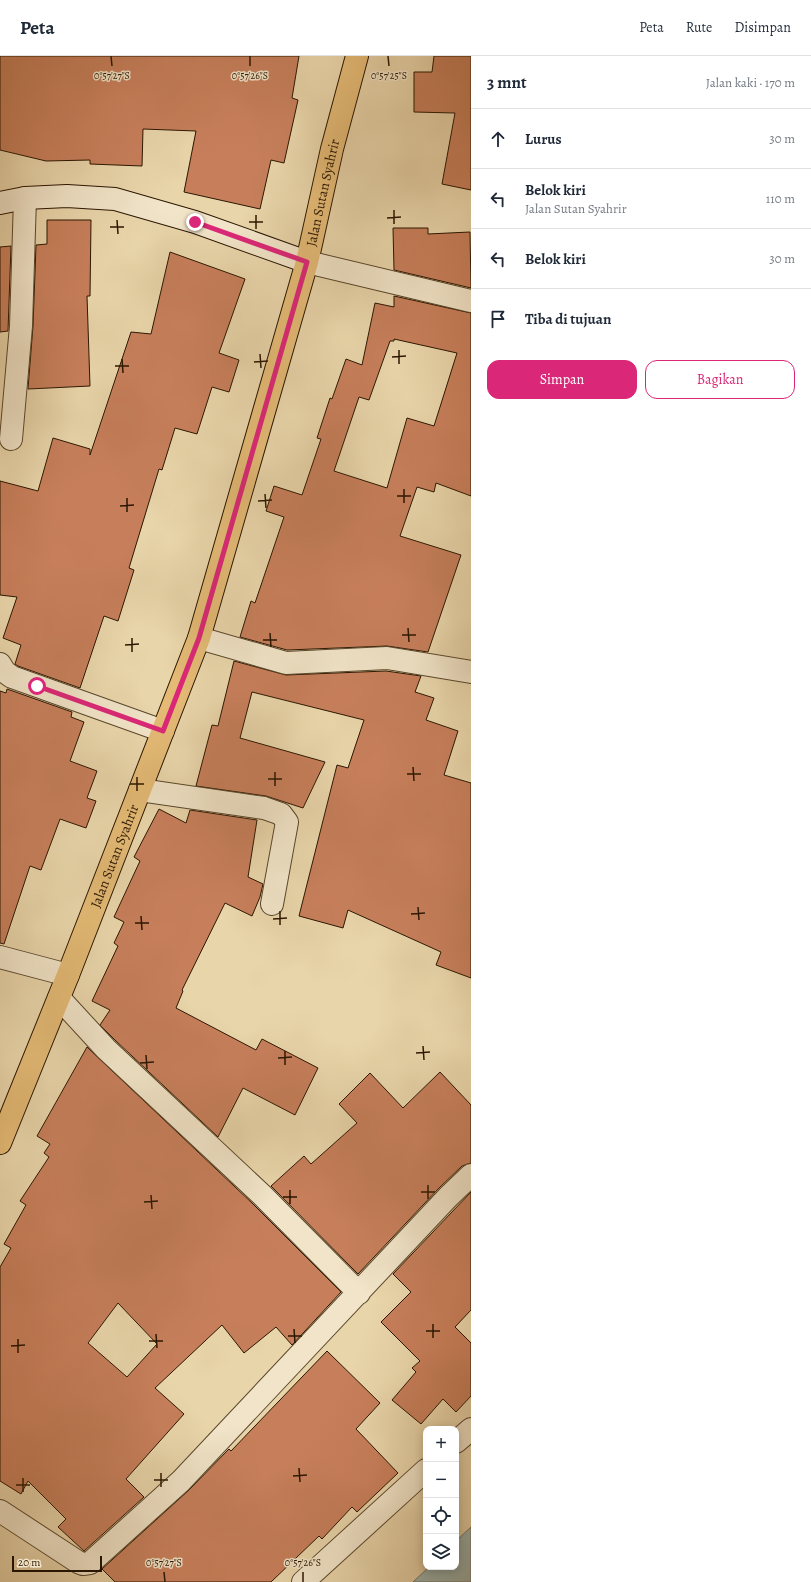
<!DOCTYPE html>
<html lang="id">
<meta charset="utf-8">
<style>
body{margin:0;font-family:Alegreya,serif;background:#f6f6f7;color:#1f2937}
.controls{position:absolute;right:12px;bottom:12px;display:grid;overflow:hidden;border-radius:8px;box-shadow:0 2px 10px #0003}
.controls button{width:36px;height:36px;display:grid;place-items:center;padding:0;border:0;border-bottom:1px solid #e0e1e3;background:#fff;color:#1f2937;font:20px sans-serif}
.scale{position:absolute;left:12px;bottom:10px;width:90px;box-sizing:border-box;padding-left:4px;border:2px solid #2b1601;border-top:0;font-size:11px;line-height:14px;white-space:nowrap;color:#2b1601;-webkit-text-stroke:3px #f1e4c8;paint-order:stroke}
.stop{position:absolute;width:12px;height:12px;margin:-9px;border:3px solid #db2777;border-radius:50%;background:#fff}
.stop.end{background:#db2777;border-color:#fff;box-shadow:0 1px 4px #0008}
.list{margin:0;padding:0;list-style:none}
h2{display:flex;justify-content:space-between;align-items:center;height:52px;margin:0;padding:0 16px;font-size:17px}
h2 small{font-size:13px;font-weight:400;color:#747a83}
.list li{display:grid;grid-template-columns:26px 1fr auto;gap:12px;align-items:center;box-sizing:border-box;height:60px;padding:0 16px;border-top:1px solid #e0e1e3}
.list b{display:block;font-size:15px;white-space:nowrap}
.list p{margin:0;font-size:13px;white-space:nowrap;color:#747a83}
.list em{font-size:13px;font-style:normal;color:#747a83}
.actions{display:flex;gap:8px;padding:12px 16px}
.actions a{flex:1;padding:9px 0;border:1px solid #db2777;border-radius:12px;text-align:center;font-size:14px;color:#db2777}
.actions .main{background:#db2777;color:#fff}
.icon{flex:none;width:22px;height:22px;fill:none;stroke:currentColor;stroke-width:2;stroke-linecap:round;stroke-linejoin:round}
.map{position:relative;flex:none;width:471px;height:1526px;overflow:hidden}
header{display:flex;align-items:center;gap:24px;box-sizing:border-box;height:56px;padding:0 20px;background:#fff;border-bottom:1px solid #e0e1e3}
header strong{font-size:19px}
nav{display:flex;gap:22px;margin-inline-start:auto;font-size:14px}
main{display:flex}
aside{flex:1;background:#fff}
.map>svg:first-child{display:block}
.water{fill:#9bb6b3;stroke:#6e766c}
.building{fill:#c77f5b;stroke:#2b1601;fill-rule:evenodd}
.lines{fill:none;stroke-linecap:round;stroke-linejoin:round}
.street-casing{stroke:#5a462b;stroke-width:24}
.secondary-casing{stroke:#2b1601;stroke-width:24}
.primary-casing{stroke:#2b1601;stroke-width:24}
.street{stroke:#f1e4c8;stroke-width:22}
.secondary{stroke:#f1e4c8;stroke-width:22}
.primary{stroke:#e4ba75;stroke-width:22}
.route{stroke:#db2777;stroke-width:5}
.ticks{fill:none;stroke:#2b1601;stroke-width:1.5}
.labels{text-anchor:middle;stroke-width:3;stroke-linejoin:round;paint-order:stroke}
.street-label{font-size:14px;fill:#2b1601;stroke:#f1e4c8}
.ticks-label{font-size:10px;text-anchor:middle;fill:#2b1601;stroke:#f1e4c8;stroke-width:3;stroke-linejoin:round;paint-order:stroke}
</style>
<header>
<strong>Peta</strong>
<nav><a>Peta</a><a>Rute</a><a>Disimpan</a></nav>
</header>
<main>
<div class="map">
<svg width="471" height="1526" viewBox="0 0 471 1526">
<rect width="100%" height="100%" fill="#e9d5aa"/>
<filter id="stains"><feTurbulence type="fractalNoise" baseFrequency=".005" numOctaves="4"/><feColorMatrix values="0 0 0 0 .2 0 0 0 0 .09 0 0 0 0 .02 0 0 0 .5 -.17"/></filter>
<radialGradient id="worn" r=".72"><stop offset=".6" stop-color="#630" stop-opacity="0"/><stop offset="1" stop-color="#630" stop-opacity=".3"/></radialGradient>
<path class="water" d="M471,1471v55h-58l16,-15h27v-26z"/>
<path class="building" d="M0,0h299l-7,42 6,2 -14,63 -13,-3 -11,49 -76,-17 12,-61 -53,-2 -1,37 -52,-2v-4l-44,1 -46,-11z
M434,0h37v134l-29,-6 13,-71 -41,-1v-40h18z
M47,164h44l-1,76h-3l3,90 -62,3 5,-63 3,-81 11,-1z
M393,172h35v6l42,-2 1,56 -77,-18z
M11,190l-3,85 -8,1v-85z
M170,196l75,27 -26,74 20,7 -10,32 -17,-5 -15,47 -22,-6 -13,42 -3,-1 -30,99 5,2 -16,51 -14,-5 -24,72 -62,-22 -3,-2 6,-19 -18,-7 14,-41 -17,-2v-114l38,10 15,-53 37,11v6l41,-123 20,2z
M394,240l77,17v183l-35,-13 -2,9 -17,-5 -17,49 61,19 -33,97 -41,-6 -100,4 -47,-13 11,-36 4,2 29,-86 -18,-6 8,-25 28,9 19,-56 -4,-1 13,-40 2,1 14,-40 16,6 13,-62 19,4zM394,283l63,14 -23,73 -27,-8 -20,70 -53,-17 25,-74 10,3 21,-59h4z
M234,605l52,14 100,-4 35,5 -6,16 19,6 -8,22 32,11 -14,44 27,8v195l-35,-13 5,-13 -93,-42 -5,18 -44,-12 38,-151 11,3 16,-48 -112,-28 -12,46 85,24 -22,46 -37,-12 -70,-10 16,-61 6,1z
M7,633l65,23 -1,5 13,5 -14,39 27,10 -10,27 9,3 -10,27 -26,-9 -19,51 -11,-4 -26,78 -4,-1v-252l6,2z
M159,753l27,14 4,-13 67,10 -9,57 15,7 -3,13 -8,19 -27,-13 -43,87 1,1 -7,17 80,42 6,-11 56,29 -23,47 -52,-27 -25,49 -103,-97 -15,-15 10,-15 -18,-9 26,-55 -4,-3 10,-21 -10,-5 26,-56 -6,-4z
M87,991l166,157 88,88 -49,53 -16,-18 -32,26 -22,-28 -67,63 29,26 -58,65 18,18 -60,54 -26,-24 8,-8 -38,-38 -7,13 -21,-13v-214l11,-19 -7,-4 22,-39 -6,-4 29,-44 -5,-4 6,-9 -13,-8zM118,1247l39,41 -30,33 -39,-34z
M440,1016l31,33v58l-9,3 -23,22 -81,86 -87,-88 33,-30 7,8 46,-41 -18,-19 31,-31 33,35z
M471,1136v118l-16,17 16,16v53l-15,16 -13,-13 -22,25 -29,-24 24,-28 -4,-4 8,-7 -39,-39 30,-30 -18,-18z
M327,1295l53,52 -24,26 42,44 -41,39 -5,-5 -30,32 -3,-3 -48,46h-156l-13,-13 87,-79 40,-41 2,2z"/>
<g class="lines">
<defs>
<path id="street" d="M307,206l164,39
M11,383l10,-113 4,-128
M199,582l87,25 101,-5 84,14
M0,608l5,8 7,5 151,54
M140,734l124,18 17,6 6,8 -15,82
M0,901l68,18
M59,942l47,51 156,146 97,98
M456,1386l15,-13
M0,1455l78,51 5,2 7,-1 91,-82 267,-284 23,-22
M303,1526l123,-112"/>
<path id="secondary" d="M0,147l25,-5 42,-2 48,3 80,23 112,40"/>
<g id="primary">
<path id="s1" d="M0,1087l68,-168 131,-337 108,-376 25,-113 25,-93"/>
</g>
</defs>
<use href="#street" class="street-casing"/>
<use href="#secondary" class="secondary-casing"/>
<use href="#primary" class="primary-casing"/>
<use href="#street" class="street"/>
<use href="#secondary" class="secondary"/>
<use href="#primary" class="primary"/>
</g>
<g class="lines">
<path class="route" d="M37,630l126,45 36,-93 108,-376 -112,-40"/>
</g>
<path class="ticks" d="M111,0l1,10M250,0v10M388,0l1,10M394,154v14M256,159v14M387,162l14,-1M117,164l1,14M249,166h14M110,171h14M399,294v14M260,298l1,14M392,301l14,-1M122,303l1,14M254,306l14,-1M115,310h14M404,433v14M265,438l1,14M397,440h14M127,442v14M258,445l14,-1M120,450l14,-1M408,572l1,14M270,577l1,14M402,579h14M132,582v14M263,584h14M125,589l14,-1M413,711l1,14M275,716v14M407,718h14M137,721v14M268,723h14M130,728h14M418,851l1,13M280,855v14M411,858l14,-1M141,860l1,14M273,863l14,-1M135,867h14M423,990l1,14M285,995v14M416,997l14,-1M146,999l1,14M278,1002l14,-1M140,1007l14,-1M428,1129v14M290,1134v14M421,1136h14M151,1139l1,14M283,1141h14M144,1146l14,-1M433,1268v14M294,1273l1,14M426,1275h14M156,1278l1,14M288,1280h14M18,1283v14M149,1285h14M11,1290l14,-1M299,1412l1,14M161,1417v14M293,1420l14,-1M23,1422v14M154,1424h14M16,1429h14M164,1516l1,10M303,1516v10"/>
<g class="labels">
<g class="street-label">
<text dy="5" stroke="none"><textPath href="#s1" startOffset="1005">Jalan Sutan Syahrir</textPath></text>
<text dy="5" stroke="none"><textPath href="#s1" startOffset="309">Jalan Sutan Syahrir</textPath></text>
</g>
</g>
<g class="ticks-label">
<text x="112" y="23">0°57'27"S</text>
<text x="250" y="23">0°57'26"S</text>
<text x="389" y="23">0°57'25"S</text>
<text x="164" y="1510">0°57'27"S</text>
<text x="303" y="1510">0°57'26"S</text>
</g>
<rect width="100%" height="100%" filter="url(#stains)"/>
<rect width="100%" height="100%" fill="url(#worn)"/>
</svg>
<div class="controls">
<button>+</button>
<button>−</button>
<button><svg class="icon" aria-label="locate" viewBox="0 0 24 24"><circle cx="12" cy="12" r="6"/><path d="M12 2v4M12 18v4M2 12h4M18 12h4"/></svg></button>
<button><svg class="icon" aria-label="layers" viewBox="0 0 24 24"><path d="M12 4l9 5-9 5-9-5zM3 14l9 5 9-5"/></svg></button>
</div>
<div class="scale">20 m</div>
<div class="stop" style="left:37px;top:630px"></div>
<div class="stop end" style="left:195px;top:166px"></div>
</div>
<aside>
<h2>3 mnt<small>Jalan kaki · 170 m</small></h2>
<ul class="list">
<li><svg class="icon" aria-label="ahead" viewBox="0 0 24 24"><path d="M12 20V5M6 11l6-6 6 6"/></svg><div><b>Lurus</b></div><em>30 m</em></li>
<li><svg class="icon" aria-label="left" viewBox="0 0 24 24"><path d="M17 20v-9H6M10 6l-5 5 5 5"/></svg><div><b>Belok kiri</b><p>Jalan Sutan Syahrir</p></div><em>110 m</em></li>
<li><svg class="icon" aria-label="left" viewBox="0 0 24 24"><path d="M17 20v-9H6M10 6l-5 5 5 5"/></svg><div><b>Belok kiri</b></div><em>30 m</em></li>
<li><svg class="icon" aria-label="arrive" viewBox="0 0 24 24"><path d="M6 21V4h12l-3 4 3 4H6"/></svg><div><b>Tiba di tujuan</b></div></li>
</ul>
<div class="actions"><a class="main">Simpan</a><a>Bagikan</a></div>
</aside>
</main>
